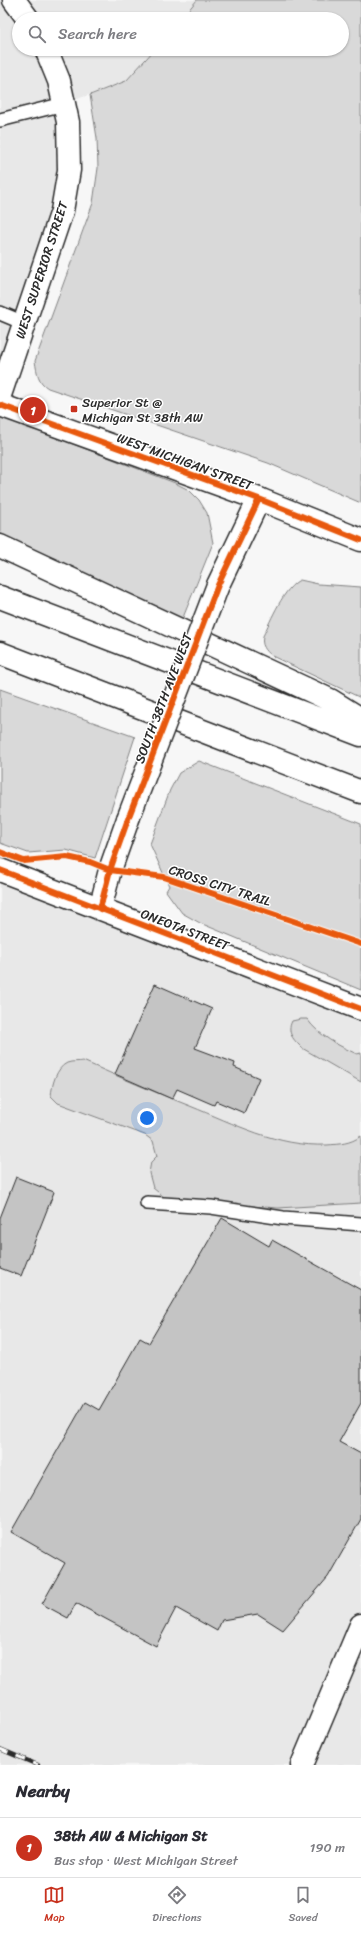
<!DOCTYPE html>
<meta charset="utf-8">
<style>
body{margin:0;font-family:Sriracha,sans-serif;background:#f2f2f3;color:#2b2b33}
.you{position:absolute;left:147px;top:1118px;width:14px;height:14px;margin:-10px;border:3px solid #fff;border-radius:50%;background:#1a73e8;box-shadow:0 0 0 6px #1a73e833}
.badge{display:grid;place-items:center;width:26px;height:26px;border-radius:50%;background:#c8321e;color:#fff;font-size:13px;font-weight:700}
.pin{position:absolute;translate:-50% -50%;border:2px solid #fff;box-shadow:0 1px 4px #0006}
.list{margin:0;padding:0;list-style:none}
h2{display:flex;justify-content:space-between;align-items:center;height:52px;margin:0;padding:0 16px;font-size:17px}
h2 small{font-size:13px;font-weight:400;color:#7c7c81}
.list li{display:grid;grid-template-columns:26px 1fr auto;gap:12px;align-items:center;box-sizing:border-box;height:60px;padding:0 16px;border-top:1px solid #e1e1e2}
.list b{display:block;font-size:15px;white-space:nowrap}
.list p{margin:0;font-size:13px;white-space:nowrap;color:#7c7c81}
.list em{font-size:13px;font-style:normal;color:#7c7c81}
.icon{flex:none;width:22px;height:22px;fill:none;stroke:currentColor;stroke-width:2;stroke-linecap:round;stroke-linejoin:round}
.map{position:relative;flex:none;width:361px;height:1765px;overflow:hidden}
.search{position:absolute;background:#fff;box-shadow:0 1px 3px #0004;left:12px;right:12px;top:12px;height:44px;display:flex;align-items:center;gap:10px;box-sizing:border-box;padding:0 14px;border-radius:22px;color:#7c7c81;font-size:15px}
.sheet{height:112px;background:#fff}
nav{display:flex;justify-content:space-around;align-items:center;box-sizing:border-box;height:56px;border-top:1px solid #e1e1e2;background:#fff;font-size:11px;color:#7c7c81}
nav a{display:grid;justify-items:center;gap:2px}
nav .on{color:#c8321e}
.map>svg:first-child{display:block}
.built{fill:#e8e8e8}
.green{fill:#d9d9d9;stroke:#828282}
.building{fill:#c4c4c4;stroke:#2b2b2b}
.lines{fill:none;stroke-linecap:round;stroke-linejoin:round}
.service-casing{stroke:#2b2b2b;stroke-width:16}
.minor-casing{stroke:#2b2b2b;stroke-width:25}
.tertiary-casing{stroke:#2b2b2b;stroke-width:25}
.motorway-casing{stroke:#2b2b2b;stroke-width:25}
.service{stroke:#fff;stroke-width:13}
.minor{stroke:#fff;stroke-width:22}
.tertiary{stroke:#fff;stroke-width:22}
.motorway{stroke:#fff;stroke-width:22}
.rail-casing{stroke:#2b2b2b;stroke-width:4.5}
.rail{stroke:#fff;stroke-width:3;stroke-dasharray:9;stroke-linecap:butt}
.minor-bridge-casing{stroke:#2b2b2b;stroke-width:25;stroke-linecap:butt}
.minor-bridge{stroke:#fff;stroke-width:22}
.cycleway-casing{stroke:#fff;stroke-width:8}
.cycleway{stroke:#e8590c;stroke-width:6}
.poi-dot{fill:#c8321e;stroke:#fff;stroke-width:1.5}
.labels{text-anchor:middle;stroke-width:3;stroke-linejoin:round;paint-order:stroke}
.street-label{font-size:13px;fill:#2b2b2b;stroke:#fff}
.poi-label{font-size:13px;fill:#2b2b2b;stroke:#fff;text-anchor:start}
</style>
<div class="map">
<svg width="361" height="1765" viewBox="0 0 361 1765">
<rect width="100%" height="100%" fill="#f7f7f7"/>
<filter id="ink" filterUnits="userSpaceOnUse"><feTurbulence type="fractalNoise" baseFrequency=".025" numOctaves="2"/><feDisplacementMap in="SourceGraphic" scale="8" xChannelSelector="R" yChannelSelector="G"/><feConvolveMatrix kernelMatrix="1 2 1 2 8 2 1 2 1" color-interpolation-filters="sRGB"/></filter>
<g filter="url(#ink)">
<path class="built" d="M0,0h197l-16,19h-162v30h136l-29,32 -62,23 5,66 -69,210z
M0,870l361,139v756h-361z"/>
<path class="green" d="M197,0h164v503l-93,-40 -220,-75c-10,-6 -11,-15 -13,-27l58,-158 5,-35 -1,-30 -7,-43 36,-14 29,-32h187v-30h-161z
M0,416l175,67 14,7 10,10 8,13 6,30 -31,77 -182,-85z
M300,580l18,4 43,3v111l-89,-42c-7,-6 -11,-11 -9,-20 8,-16 21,-49 37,-56z
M0,689l135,48 -40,121 -29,-8 -38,3 -28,-10z
M199,761l162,63v166l-161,-67 -18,-10 -16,-22 3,-5 -19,-42 20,-54 9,-17z
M301,1019h6c12,17 32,27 50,35l4,-1v29l-59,-34c-8,-8 -16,-15 -10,-27z
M83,1061c36,16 71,31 107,45 45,18 87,41 137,39 13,-1 23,-1 34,-9v67l-83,5 -94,-7 -20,-4 -11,-9 -4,-15 2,-11 6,-6 -4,-15 -8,-6 -87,-32 -7,-7c1,-11 5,-28 16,-33 5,-2 12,-1 16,-2z"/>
<path class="building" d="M155,984l57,25 -17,39 40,15 -1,4 25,11 -15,35 -28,-12 -2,4 -37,-16 -5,10 -57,-25z
M16,1177l38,15 -33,84 -21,-8v-50z
M222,1218l47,28 3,-6 89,50v113l-22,39 22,12v65l-33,58 -45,53 -25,-16 -36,6 -5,11 -41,-23 -20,38 -80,-43 -8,15 -26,-14 23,-41 -54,-31 74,-130 14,8 41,-72 9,5z"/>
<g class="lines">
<defs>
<path id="service" d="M0,120l64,-16
M0,313l24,10
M147,1203l64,4 72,11 78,6"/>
<path id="minor" d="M218,585l41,-86
M0,870l361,139
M100,909l10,-39 18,-51
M302,1765l59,-140"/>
<path id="tertiary" d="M14,0l14,19
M0,395l62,-184 7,-41 -1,-48 -9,-41 -13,-32
M0,405l259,94 102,41"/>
<path id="motorway" d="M0,546l330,154 31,19
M0,597l361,138
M0,653l361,139"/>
</defs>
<use href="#service" class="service-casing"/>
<use href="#minor" class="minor-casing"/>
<use href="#tertiary" class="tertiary-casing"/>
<use href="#motorway" class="motorway-casing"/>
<use href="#service" class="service"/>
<use href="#minor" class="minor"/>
<use href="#tertiary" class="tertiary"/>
<use href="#motorway" class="motorway"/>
<defs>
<path id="rail" d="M0,1749l38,16"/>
</defs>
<use href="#rail" class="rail-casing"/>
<use href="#rail" class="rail"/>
<defs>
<path id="minor-bridge" d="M128,819l90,-234"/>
</defs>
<use href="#minor-bridge" class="minor-bridge-casing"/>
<use href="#minor-bridge" class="minor-bridge"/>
<defs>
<path id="cycleway" d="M0,405l259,94 102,41
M0,852l24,9 43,-4 23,5 20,8 54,7 197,67
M0,870l361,139
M100,909l10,-39 18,-51 90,-234 41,-86"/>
</defs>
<use href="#cycleway" class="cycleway-casing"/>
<use href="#cycleway" class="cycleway"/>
</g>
</g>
<rect class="poi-dot" x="70" y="405" width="8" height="8" rx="2"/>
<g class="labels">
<g class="street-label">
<text transform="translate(41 270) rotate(-72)" y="5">WEST SUPERIOR STREET</text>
<text transform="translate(185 461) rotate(20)" y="5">WEST MICHIGAN STREET</text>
<text transform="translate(163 698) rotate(-69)" y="5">SOUTH 38TH AVE WEST</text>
<text transform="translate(220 885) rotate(18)" y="5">CROSS CITY TRAIL</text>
<text transform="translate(185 929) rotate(21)" y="5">ONEOTA STREET</text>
</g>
<g class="poi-label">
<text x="82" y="407">Superior St @<tspan x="82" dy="15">Michigan St 38th AW</tspan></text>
</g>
</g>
</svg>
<div class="you"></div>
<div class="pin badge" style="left:33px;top:410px">1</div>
<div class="search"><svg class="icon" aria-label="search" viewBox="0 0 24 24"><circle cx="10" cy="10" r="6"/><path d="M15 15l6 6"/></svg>Search here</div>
</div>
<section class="sheet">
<h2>Nearby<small></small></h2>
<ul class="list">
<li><span class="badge">1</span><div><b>38th AW &amp; Michigan St</b><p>Bus stop · West Michigan Street</p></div><em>190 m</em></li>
</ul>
</section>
<nav>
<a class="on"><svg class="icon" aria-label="map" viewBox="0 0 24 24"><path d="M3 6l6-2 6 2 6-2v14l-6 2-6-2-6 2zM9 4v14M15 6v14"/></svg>Map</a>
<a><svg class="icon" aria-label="directions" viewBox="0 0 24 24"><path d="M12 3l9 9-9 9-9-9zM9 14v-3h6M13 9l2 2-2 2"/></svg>Directions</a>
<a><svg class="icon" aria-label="saved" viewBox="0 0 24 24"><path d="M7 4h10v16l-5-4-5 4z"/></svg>Saved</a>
</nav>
